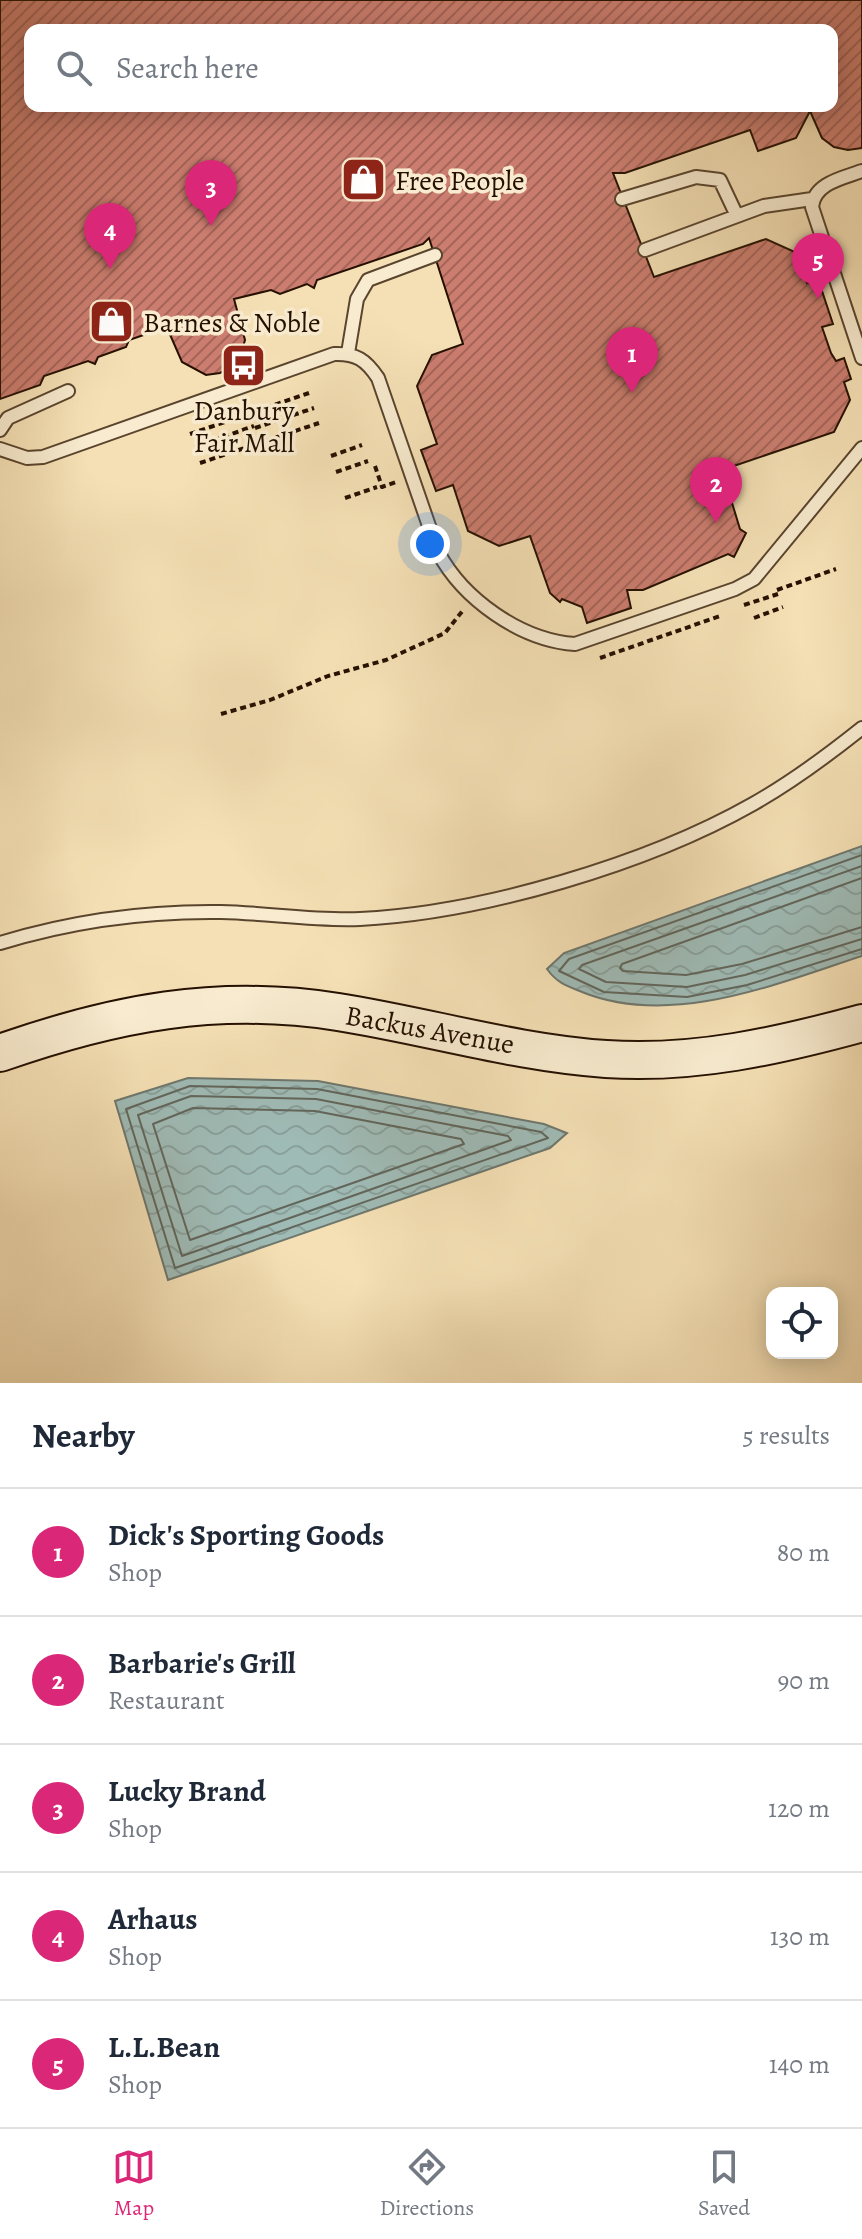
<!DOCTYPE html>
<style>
body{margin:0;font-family:Alegreya,serif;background:#f2f2f3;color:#1f2937}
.controls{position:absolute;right:24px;bottom:24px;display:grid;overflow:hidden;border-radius:16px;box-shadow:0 4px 20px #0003}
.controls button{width:72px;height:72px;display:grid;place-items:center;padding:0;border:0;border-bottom:2px solid #e0e1e3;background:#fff;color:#1f2937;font:40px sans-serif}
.you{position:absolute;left:430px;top:544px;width:28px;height:28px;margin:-20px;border:6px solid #fff;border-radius:50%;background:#1a73e8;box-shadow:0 0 0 12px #1a73e833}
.badge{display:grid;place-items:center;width:52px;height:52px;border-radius:50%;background:#db2777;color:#fff;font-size:26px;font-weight:700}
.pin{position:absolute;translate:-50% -66px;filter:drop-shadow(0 2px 4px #0008)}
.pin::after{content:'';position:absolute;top:42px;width:28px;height:24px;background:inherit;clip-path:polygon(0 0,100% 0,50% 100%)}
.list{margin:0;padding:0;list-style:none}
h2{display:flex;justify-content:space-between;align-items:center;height:104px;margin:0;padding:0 32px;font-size:34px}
h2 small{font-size:26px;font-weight:400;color:#747a83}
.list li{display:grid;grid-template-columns:52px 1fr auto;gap:24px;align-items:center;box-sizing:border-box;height:128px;padding:0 32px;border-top:2px solid #e0e1e3}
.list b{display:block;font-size:30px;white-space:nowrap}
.list p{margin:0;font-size:26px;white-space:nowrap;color:#747a83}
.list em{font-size:26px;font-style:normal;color:#747a83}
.icon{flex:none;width:44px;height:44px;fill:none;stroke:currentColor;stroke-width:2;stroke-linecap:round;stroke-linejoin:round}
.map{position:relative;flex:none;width:862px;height:1383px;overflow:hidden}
.search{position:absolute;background:#fff;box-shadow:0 4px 20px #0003;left:24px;right:24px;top:24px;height:88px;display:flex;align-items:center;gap:20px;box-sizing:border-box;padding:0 28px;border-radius:16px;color:#747a83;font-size:30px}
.sheet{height:744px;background:#fff}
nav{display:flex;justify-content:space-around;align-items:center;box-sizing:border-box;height:112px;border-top:2px solid #e0e1e3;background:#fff;font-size:22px;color:#747a83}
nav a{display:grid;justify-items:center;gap:4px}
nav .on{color:#db2777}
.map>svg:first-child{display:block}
.water{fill:url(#water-waves);stroke:#6e776d;stroke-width:2}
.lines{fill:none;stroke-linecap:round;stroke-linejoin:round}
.shore{stroke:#62665b;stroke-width:2}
.building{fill:url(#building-hatch);stroke:#251000;stroke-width:2;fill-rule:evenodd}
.service-casing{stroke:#59442d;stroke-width:16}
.secondary-casing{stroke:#251000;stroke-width:40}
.path{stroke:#251000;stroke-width:4;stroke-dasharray:6 4;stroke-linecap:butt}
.service{stroke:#f8ebcf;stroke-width:12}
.secondary{stroke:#f8ebcf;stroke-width:36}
.labels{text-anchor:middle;stroke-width:7;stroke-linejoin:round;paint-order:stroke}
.poi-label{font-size:28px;fill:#251000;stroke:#f8ebcf;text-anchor:start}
.street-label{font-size:28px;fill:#251000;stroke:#f8ebcf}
</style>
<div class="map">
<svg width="862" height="1383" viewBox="0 0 862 1383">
<defs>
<pattern id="water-waves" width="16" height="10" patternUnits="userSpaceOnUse" patternTransform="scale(2)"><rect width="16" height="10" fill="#9fbbb6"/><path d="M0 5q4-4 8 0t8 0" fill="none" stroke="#89a09b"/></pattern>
<pattern id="building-hatch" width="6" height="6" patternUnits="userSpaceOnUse" patternTransform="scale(2)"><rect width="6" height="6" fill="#cb7d6f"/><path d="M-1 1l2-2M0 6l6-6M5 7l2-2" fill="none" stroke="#a56559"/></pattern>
</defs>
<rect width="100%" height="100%" fill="#f5e0b5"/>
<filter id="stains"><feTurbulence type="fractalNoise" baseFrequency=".0025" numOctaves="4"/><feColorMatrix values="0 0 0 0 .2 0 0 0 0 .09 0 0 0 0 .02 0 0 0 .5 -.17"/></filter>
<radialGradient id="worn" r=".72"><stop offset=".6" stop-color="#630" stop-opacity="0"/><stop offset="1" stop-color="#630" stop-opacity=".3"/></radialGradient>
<path class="water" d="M862,846v110c-86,28 -191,72 -280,36 -15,-6 -25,-9 -35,-23l17,-16z
M188,1078l130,3 226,43 23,9 -17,15 -382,132 -53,-179z"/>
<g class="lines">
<path class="shore" d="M862,855l-293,104 -10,12 45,21 83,5 60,-12 115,-36
M862,866l-280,99 -3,4 27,13 81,5 58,-12 117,-36
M862,878l-240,86 -2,4 3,3 63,4 56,-11 120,-37
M190,1086l127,3 224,43 7,6 -373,130 -49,-159z
M191,1096l125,3 192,37 3,4 -329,116 -44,-141z
M193,1108l122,3 146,28 3,5 -274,96 -37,-116z"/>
</g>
<path class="building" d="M0,0h862v148l-14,2 -14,-3 -12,-9 -12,-27 -14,27 -38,13 -8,-21 -125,43h-12l41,104 112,-38 31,14 10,30 11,-4 15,45 -11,3 9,26 5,8 8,-3 7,21 -7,3 6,18 -16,32 -112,38 18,59 6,4 -12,24 -6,-3 -85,36h-16l4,18 -44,15 -5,-16 -20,-8 -2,3 -10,-9 -20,-57 -31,10 -31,-15 -15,-46 -17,6 -15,-41 16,-6 -20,-58 15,-31 31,-11 -34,-106 -6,6 -106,36 -3,8 -7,-4 -27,10 -9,-4 -37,9 11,41 -4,14 -8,12 -13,7 -14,2 -24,-13 -17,-39 -10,8 -26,9 -3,7 -28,10 -3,7 -7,-3 -44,15 -4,9 -40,14zM30,30h802v76h-802z"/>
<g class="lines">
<defs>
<path id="service" d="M862,171c-19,7 -48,12 -50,36l50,151
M622,199l74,-22 24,3 17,36
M645,250l119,-44 48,-7
M348,353l9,-54 11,-19 67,-25
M0,430l8,-12 60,-27
M0,449l27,9 16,-1 291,-103c22,-1 32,6 44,24l60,174c25,47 82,88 137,92l160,-55 19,-10 108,-131
M0,943c72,-22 146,-32 221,-31 47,1 92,9 139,7 122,-6 287,-55 393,-115 39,-22 74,-48 109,-76"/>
<path id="secondary" d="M0,1053c114,-40 217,-60 338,-41 89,14 178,41 268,47 88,6 172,-13 256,-36"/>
</defs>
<use href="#service" class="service-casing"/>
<use href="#secondary" class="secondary-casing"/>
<path class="path" d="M255,428l59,-20
M190,434l119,-41
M195,447l59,-21
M331,456l31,-11
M200,463l119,-40
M375,466l7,21 14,-5
M336,472l32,-11
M345,498l32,-11
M777,590l59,-21
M744,605l34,-11
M754,618l29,-11
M600,658l120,-42
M221,714l49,-14 58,-24 58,-16 59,-27 19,-24"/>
<use href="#service" class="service"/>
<use href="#secondary" class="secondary"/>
</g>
<defs>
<symbol id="shop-square" viewBox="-11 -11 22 22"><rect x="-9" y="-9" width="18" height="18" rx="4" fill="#8f2418" stroke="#f8ebcf"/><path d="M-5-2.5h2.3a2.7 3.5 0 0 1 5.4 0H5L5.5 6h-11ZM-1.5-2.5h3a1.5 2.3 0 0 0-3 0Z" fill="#fff"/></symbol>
<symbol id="bus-square" viewBox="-11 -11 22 22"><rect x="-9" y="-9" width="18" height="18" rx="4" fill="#8f2418" stroke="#f8ebcf"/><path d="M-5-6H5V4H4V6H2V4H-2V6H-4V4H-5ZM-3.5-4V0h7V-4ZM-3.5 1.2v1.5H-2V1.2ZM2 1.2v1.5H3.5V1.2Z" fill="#fff"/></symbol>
</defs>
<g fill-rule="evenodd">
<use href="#shop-square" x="338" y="154" width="51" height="51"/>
<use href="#shop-square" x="86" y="296" width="51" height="51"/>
<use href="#bus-square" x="218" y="340" width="51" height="51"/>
</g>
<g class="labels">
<g class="poi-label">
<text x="395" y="190">Free People</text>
<text x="143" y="332">Barnes &amp; Noble</text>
<text x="244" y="420" text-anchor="middle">Danbury<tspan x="244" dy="32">Fair Mall</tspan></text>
</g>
<g class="street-label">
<text transform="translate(430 1029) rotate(10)" y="10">Backus Avenue</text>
</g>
</g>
<rect width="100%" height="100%" filter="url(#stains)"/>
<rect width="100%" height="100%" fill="url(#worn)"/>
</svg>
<div class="controls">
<button><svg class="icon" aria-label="locate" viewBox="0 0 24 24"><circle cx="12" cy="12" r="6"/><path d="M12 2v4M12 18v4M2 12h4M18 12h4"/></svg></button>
</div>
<div class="you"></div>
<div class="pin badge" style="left:632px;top:393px">1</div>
<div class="pin badge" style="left:716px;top:523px">2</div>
<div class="pin badge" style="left:211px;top:226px">3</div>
<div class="pin badge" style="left:110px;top:269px">4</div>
<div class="pin badge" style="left:818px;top:299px">5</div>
<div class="search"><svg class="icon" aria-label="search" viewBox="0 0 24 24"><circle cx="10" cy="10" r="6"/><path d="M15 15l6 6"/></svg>Search here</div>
</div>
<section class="sheet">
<h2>Nearby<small>5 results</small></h2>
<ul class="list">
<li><span class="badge">1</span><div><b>Dick's Sporting Goods</b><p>Shop</p></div><em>80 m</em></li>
<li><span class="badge">2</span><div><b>Barbarie's Grill</b><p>Restaurant</p></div><em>90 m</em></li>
<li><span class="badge">3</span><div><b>Lucky Brand</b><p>Shop</p></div><em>120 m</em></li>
<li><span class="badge">4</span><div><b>Arhaus</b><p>Shop</p></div><em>130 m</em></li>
<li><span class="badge">5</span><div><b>L.L.Bean</b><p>Shop</p></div><em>140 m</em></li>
</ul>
</section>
<nav>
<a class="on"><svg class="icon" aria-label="map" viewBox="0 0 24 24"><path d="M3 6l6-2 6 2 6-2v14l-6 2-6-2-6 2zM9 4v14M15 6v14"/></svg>Map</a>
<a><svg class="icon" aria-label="directions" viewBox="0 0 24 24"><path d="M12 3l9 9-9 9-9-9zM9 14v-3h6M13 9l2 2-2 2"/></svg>Directions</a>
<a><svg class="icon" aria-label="saved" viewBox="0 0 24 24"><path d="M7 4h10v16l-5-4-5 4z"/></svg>Saved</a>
</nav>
